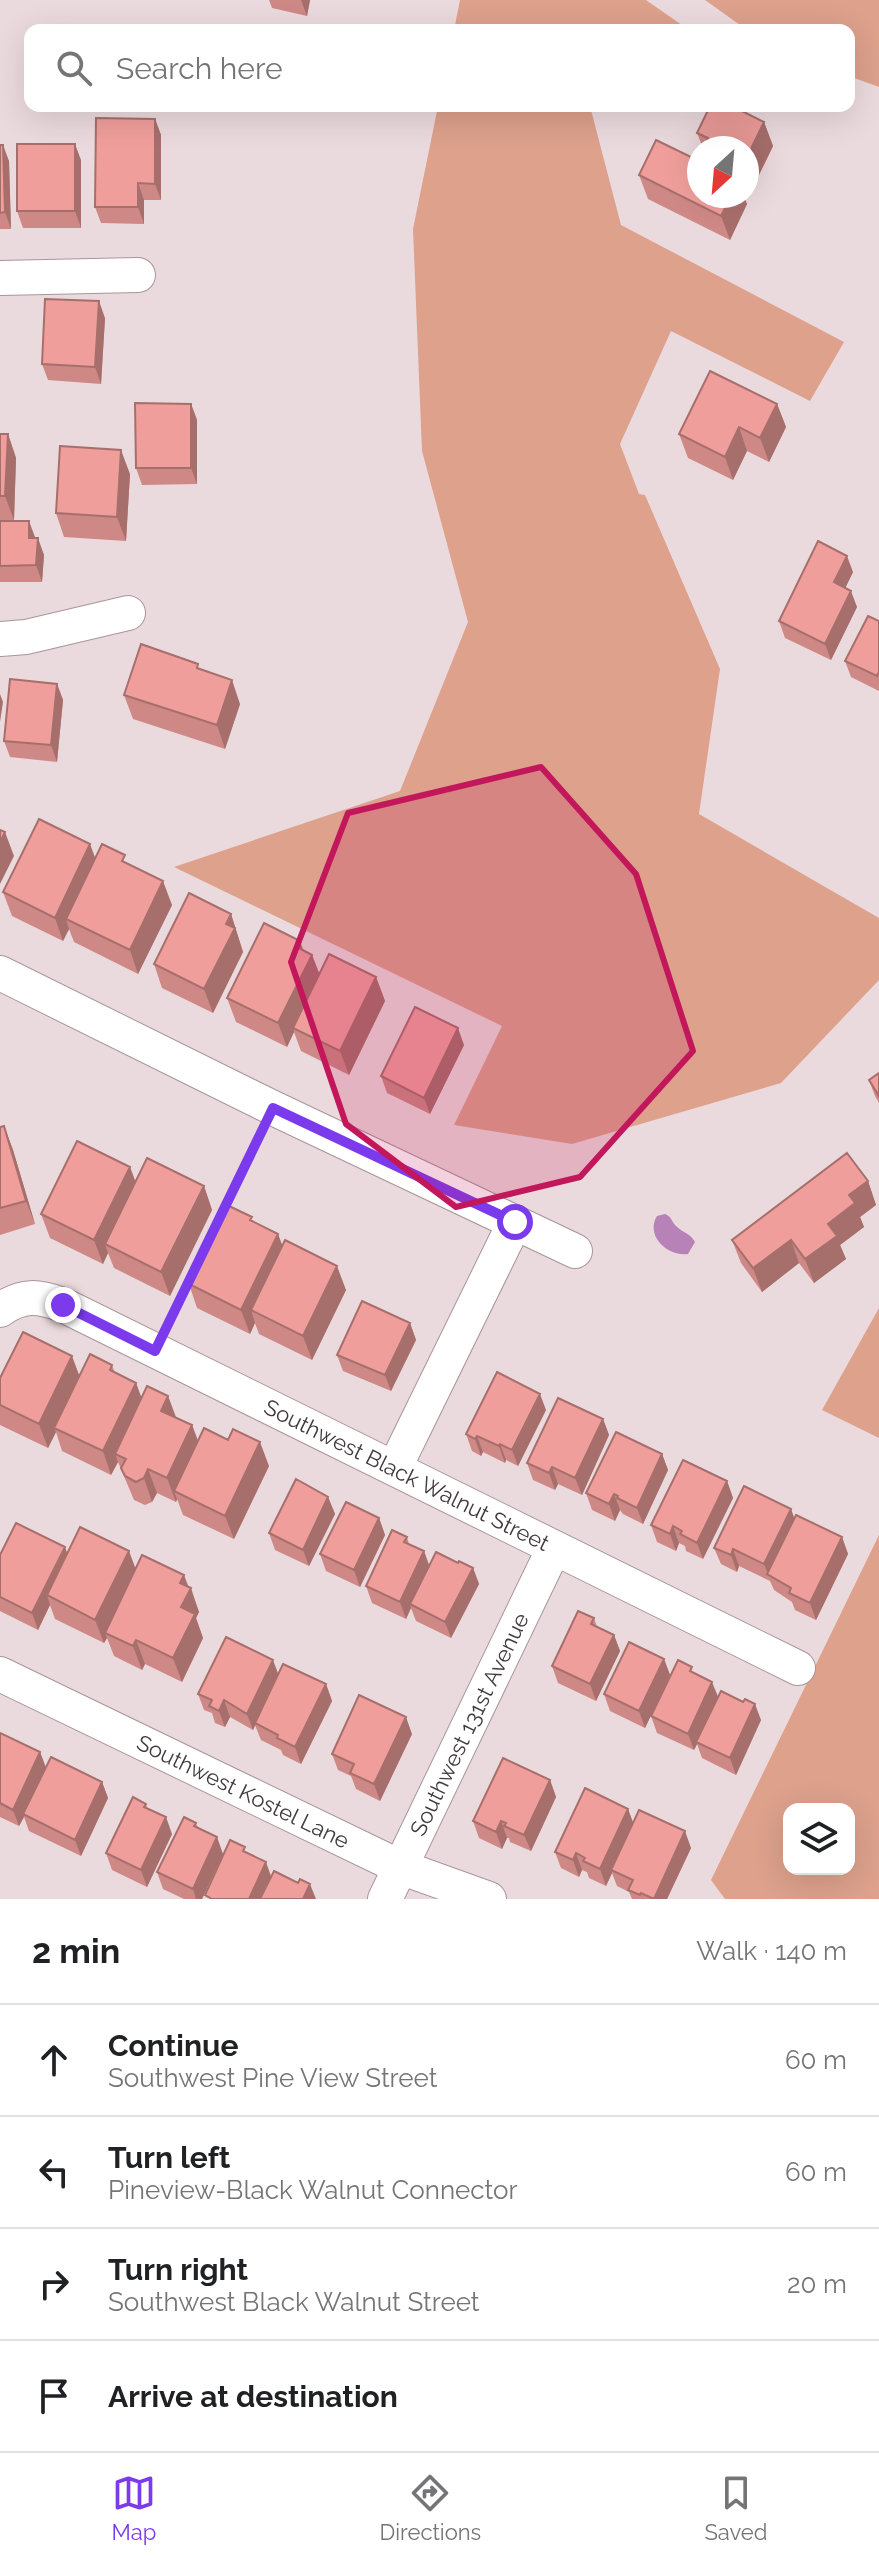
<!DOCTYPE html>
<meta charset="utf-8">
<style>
body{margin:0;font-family:Raleway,sans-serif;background:#f6f6f6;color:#202124}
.controls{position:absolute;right:24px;bottom:24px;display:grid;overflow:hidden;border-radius:16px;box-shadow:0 8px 32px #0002}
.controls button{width:72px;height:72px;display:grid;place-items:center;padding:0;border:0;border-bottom:2px solid #e0e0e0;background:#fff;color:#202124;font:40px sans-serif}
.compass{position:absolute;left:687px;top:136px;width:72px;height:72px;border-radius:50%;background:#fff;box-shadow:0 8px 32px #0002;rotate:206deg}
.stop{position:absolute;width:24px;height:24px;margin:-18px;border:6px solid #7c3aed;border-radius:50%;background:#fff}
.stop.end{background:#7c3aed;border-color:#fff;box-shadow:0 2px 8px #0008}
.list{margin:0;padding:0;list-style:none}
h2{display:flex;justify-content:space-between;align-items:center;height:104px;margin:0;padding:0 32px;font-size:34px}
h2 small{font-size:26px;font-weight:400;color:#757577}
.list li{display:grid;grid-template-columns:52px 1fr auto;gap:24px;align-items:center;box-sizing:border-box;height:112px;padding:0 32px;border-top:2px solid #e0e0e0}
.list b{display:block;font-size:30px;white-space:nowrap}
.list p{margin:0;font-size:26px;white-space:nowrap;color:#757577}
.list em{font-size:26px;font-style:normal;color:#757577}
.icon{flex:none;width:44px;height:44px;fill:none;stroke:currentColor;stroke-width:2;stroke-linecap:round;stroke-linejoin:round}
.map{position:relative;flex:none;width:879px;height:1899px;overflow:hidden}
.search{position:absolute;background:#fff;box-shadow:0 8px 32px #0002;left:24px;right:24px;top:24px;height:88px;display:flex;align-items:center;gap:20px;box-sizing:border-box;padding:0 28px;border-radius:16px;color:#757577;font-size:30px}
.sheet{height:552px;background:#fff}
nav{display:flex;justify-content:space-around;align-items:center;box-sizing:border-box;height:112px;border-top:2px solid #e0e0e0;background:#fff;font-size:22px;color:#757577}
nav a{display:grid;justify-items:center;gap:4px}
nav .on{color:#7c3aed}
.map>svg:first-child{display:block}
.green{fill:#dda18c;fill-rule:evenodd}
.water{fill:#b682b8}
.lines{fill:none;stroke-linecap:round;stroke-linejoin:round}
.street-casing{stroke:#a7969a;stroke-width:36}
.path{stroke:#b5a7a9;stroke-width:5;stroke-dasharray:6 6;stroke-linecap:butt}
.street{stroke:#fff;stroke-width:34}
.wall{fill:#ce8885}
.shaded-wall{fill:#a76f6c}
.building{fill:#ef9e9b;stroke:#a76f6c;stroke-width:2}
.route{stroke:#7c3aed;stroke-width:10}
.marked{fill:#c2185b;fill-opacity:0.2;stroke:#c2185b;stroke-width:6;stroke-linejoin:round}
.labels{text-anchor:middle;stroke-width:8;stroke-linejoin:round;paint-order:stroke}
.street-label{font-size:22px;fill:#423b3c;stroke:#fff}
</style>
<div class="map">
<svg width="879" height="1899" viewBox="0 0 879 1899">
<rect width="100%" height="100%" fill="#ebdadd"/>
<path class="green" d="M460,0h186l43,30h-235z
M705,0h174v87l-30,-11v-46h-102z
M438,106h152l31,119 223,117 -34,59 -139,-70 -51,113 19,50 6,1 75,174 -21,145 180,104v62l-98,103 -209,61 -118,-19 48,-99 -328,-159 226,-76 68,-169 -46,-171 -9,-222z
M879,1308v130l-57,-28z
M879,1535v364h-154l-14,-19zM789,1809h60v60h-60z"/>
<path class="water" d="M665,1214c7,3 6,7 11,12 7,7 14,7 19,16l-7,12c-21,3 -43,-19 -31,-38z"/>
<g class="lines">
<defs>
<g id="street">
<path d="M0,278l138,-3"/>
<path d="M0,639l26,-2 102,-24"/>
<path d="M0,973l273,135 302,143"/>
<path id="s1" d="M0,1310c23,-16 38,-14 63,-5l735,363"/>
<path d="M395,1467l120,-245"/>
<path id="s2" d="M0,1674l400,193 89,32"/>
<path id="s3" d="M385,1899l169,-351"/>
</g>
</defs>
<use href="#street" class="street-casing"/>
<path class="path" d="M168,1323l93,-188"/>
<use href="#street" class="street"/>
</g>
<path class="wall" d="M269,0h41l-3,16 -35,-8z
M155,119l6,16v65h-17v24l-43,-1 -6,-16z
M764,122l9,24 -17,35 -5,-3 -4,7v-37h-44l-6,-15z
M0,145l9,16 2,68h-11z
M81,160v68h-58l-6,-17z
M697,160l50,44 -17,36 -82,-41 -9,-24z
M105,318l-4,66 -53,-4 -6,-16z
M191,404l6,16v64l-55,1 -6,-17z
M777,404l9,23 -17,35 -22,-11 -14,29 -45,-22 -9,-24z
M0,434h8l8,24 -2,62h-14z
M130,474l-4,67 -62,-4 -8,-24z
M0,521l35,17 9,17 -2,27h-42z
M853,572l-8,16 12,19 -26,53 -46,-22 -6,-17z
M879,621v70l-28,-14 -6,-16z
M57,684l6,16 -6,62 -47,-5 -6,-16z
M124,695l116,9 -15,45 -92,-30z
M95,858l33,6 44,41 -34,69 -64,-32 -5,-13 -6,12 -51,-25 -9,-24z
M231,914l12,38 -30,61 -51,-25 -8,-24z
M304,950l8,5 7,18 57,4 9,24 -36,74 -48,-24 -7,-19 -7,15 -51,-25 -9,-24z
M464,1045l-34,69 -43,-21 -6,-17z
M879,1073v30l-4,-7 -6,-16z
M4,1126l9,24 22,74 -35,11v-108z
M130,1167l5,15 69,4 8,24 -42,86 -56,-28 -6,-15 -5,11 -53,-26 -9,-24z
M868,1181l8,24 -16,12 4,10 -24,18 6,14 -32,24 -15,-20 -37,29 -21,-29 -9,-23z
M254,1222l24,12 4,12 64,44 -34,70 -53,-26 -4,-11 -5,11 -53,-26 -8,-24z
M410,1323l6,17 -25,51 -48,-20 -6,-16z
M112,1365l3,8 21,10 5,15 27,-2 8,22 16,7 6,16 71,25 -35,73 -51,-24 -6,-16 -1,3 -19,-9 -5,9 -7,3 -11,-5 -16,-38 -7,13 -49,-24 -6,-19 -8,16 -48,-23v-47l79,-2z
M546,1410l-28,56 -12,-6 -1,3 -22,-11 -2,4 -9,-5 -6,-17z
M603,1419l6,16 -27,60 -24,-11 -3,6 -22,-10 -6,-17z
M662,1454l6,16 -25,54 -20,-10 -3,-4 -5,11 -23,-11 -6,-17z
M727,1481l6,17 -30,61 -17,-8 -1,-5 -6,-3 -3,8 -19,-9 -6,-17z
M328,1497l7,17 -26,52 -34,-16 -6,-17z
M791,1509l3,10 48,18 6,17 -32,66 -21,-10 -3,-8 -18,-12 -4,-9 -31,-15 -2,6 -16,-8 -7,-16z
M379,1518l6,17 -25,52 -34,-16 -6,-17z
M407,1537l2,7 15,7 5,14 29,-2 15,5 6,16 -28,54 -35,-17 -5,-13 -5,11 -34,-16 -6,-17z
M65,1547l2,7 69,14 48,7 15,37 -3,6 7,20 -21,44 -37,-18 -3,6 -28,-14 -7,-18 -3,5 -49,-24 -5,-14 -12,25 -38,-19v-56z
M594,1618l3,9 17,8 6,16 -24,50 -38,-18 -6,-17z
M664,1659l6,16 -25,53 -35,-17 -6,-17z
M278,1674l48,10 6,17 -31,63 -18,-9 -2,-5 -20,-10 -6,-15 -2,5 -23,-13 -5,10 -10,-4 -3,-10 -8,-3 -6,-16z
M695,1674l23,23 43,23 -25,55 -34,-17 -5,-14 -3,6 -37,-17 -6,-17z
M0,1733l40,19 6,16 56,14 6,16 -27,58 -52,-25 -5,-14 -5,9 -19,-9z
M412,1734l-32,67 -24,-12 -5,-13 -13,-6 -6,-16z
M550,1780l6,17 -25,54 -21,-9 -1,-4h-2l-5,11 -23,-11 -6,-17z
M146,1804l1,4 25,26 -25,53 -35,-17 -6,-17z
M628,1809l5,13 58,26 -24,51h-35l-3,-7 -12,-6 -5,-13 -6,13 -17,-8 -2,-6 -5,-2 -3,7 -18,-9 -6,-16z
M196,1823l2,5 25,26 -21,45h-18l-21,-10 -6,-17z"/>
<path class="shaded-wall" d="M301,0h9l-3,16z
M155,119l6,16v65l-6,-16z
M764,122l9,24 -17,35 -9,-24z
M75,144l6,16v68l-6,-17z
M3,145l6,16 2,68 -6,-17z
M747,168l4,10 -4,7z
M138,183l6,17v24l-6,-17z
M731,196h13l3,8 -17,36 -9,-24z
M99,301l6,17 -4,66 -6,-17z
M191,404l6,16v64l-6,-16z
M777,404l9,23 -17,35 -9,-24z
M739,427l8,24 -14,29 -8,-23z
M8,434l8,24 -2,62 -9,-24z
M121,450l9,24 -4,67 -9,-24z
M29,521l6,16v17l-6,-16z
M38,538l6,17 -2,27 -6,-17z
M847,556l6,16 -13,27 -6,-17z
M851,591l6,16 -26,53 -6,-16z
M232,680l8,24 -15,45 -8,-24z
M57,684l6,16 -6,62 -6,-17z
M0,694l3,8 -3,20z
M5,832l9,24 -14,28v-42z
M90,844l9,24 -33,51 3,10 -6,12 -8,-23z
M163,881l9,24 -34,69 -8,-24z
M231,914l12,38 -30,61 -9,-24 22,-65z
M300,941l8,22 4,-8 9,23 -28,50 1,4 -7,15 -9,-24 19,-76z
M376,977l9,24 -36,74 -9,-24z
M458,1028l6,17 -34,69 -6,-16z
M4,1126l9,24 22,74 -9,-23z
M130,1167l9,24 -34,53 3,9 -5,11 -9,-24z
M868,1181l8,24 -16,12 4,10 -24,18 6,14 -32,24 -9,-24 23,-35 21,-29z
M204,1186l8,24 -42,86 -9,-24z
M278,1234l9,24 -36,52 4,13 -5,11 -9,-24z
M791,1240l8,23 -37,29 -9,-24z
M337,1266l9,24 -34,70 -9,-24z
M410,1323l6,17 -25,51 -6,-16z
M72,1356l9,24 -27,48 2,4 -8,16 -9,-24z
M136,1383l9,24 -30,47 3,8 -7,13 -8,-24z
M540,1394l6,16 -28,56 -6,-16z
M168,1396l9,24 -16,-9z
M603,1419l6,16 -27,60 -7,-17z
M192,1425l9,24 -27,42 3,8 -1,3 -9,-24z
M477,1436l6,16 -2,4 -6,-17z
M260,1442l9,24 -35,73 -9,-23z
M500,1444l6,16 -1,3 -6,-17z
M662,1454l6,16 -25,54 -6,-16z
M552,1467l6,17 -3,6 -6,-17z
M148,1469l9,24 -5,9 -8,-24z
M727,1481l6,17 -30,61 -6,-16z
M614,1494l6,16 -5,11 -6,-17z
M328,1497l7,17 -26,52 -6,-16z
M791,1509l6,17 -29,48 -4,-10z
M379,1518l6,17 -25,52 -6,-17z
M673,1526l6,17 -3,8 -6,-17z
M842,1537l6,17 -32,66 -6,-17z
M65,1547l6,17 -24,31 3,10 -12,25 -6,-17z
M733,1549l6,17 -2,6 -6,-17z
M129,1551l9,24 -33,58 2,5 -3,5 -9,-23z
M424,1551l6,17 -20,36 1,4 -5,11 -6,-17z
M473,1568l6,16 -28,54 -6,-16z
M184,1575l5,16 2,-3 8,24 -3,6 7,20 -21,44 -9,-24 8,-51 -1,-24z
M614,1635l6,16 -24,50 -6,-17z
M136,1640l9,24 -3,6 -9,-24z
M664,1659l6,16 -25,53 -6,-17z
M273,1660l6,16 -26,54 -6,-16z
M712,1682l7,17 -23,43 1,2 -3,6 -6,-16z
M326,1684l6,17 -31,63 -6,-17z
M224,1700l6,17 -5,10 -6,-16z
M755,1704l6,16 -25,55 -6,-17z
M406,1717l6,17 -32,67 -6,-17z
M40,1752l6,16 -23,46 1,3 -5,9 -6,-16z
M550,1780l6,17 -25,54 -7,-16z
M102,1782l6,16 -27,58 -6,-16z
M628,1809l6,17 -23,44 1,3 -6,13 -6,-17z
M166,1817l6,17 -25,53 -6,-17z
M501,1821l6,17 -5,11 -6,-17z
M685,1831l6,17 -24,51h-13z
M217,1837l6,17 -21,45h-6l-3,-10z
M576,1853l6,17 -3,7 -6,-17z
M266,1862l6,17 -10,20h-13z
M310,1884l6,15h-13z"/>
<path class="building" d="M710,106h22l32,16 -17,35v-9h-44l5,-10 -11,-5z
M96,118l59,1v65l-17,-1v24h-43z
M656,140l41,20 2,-3v39h32l-10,20 -82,-41z
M17,144h58v67h-58z
M0,145h3l2,67 -5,1z
M45,299l54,2 -4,66 -53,-3z
M710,371l67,33 -17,34 -21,-11 -14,30 -46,-23z
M135,403l56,1v64h-55z
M0,434h8l-3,62h-5z
M60,446l61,4 -4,67 -61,-4z
M0,521h29v17h9l-2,27 -36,1z
M818,541l29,15 -13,26 17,9 -26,53 -46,-23z
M868,616l11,5v51l-2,4 -32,-15z
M141,644l57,20 -1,4 35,12 -15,45 -93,-30z
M10,679l47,5 -6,61 -47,-4z
M39,819l51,25 -35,74 -52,-26z
M0,830l5,2 -5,10z
M102,844l23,11 -3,6 41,20 -33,69 -64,-31z
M189,893l42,21 -5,10 9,4 -31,61 -50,-25z
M264,923l36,18 -3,6 15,8 -34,68 -51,-25z
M329,954l47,23 -36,74 -47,-23z
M415,1007l43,21 -34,70 -43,-22z
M879,1073v23l-10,-16z
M4,1126l22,75 -26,7v-81z
M77,1141l53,26 -36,73 -53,-26z
M847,1153l21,28 -19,14 6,8 -27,21 9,12 -32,23 -14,-19 -38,28 -21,-28z
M147,1158l57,28 -43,86 -56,-28z
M227,1205l25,12 -2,3 28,14 -37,76 -52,-26z
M285,1240l52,26 -34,70 -52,-26z
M362,1301l48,22 -25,52 -48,-20z
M23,1332l49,24 -33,68 -39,-19v-27z
M90,1354l22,11 -2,5 26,13 -33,68 -49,-23z
M497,1372l43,22 -28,56 -12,-6 -1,2 -22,-10 -2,3 -9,-5z
M147,1386l21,10 -7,15 31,14 -25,53 -19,-9 -4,9 -8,4 -11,-6 -4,-8 5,-9 -11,-5z
M558,1398l45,21 -28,59 -23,-11 -3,6 -22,-10z
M204,1428l24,12 5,-11 27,13 -35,74 -51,-25z
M616,1432l46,22 -25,54 -20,-10 1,-2 -4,-2 -5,10 -23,-11z
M683,1460l44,21 -30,62 -17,-9 2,-3 -9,-5 -3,8 -19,-9z
M296,1479l32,18 -25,53 -34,-17z
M744,1486l47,23 -27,55 -31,-15 -2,6 -17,-7z
M346,1502l33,16 -25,52 -34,-16z
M796,1515l46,22 -32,66 -21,-10 2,-5 -24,-14z
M16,1523l49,24 -33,66 -32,-16v-42z
M80,1527l49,24 -34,69 -48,-25z
M392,1530l15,7 -3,5 20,9 -24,51 -34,-16z
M436,1552l22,11 1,-2 14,7 -28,54 -35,-18z
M142,1555l42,20 -4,8 11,5 -10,19 14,7 -22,44 -37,-18 -3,6 -28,-13z
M578,1611l16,7 -3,6 23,11 -24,49 -38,-18z
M226,1637l47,23 -26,54 -23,-14 -5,11 -10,-5 3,-6 -14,-6z
M629,1642l35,17 -25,52 -35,-17z
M678,1660l14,7 -2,4 22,11 -24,52 -37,-18z
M283,1664l43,20 -31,63 -18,-9 1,-3 -23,-12z
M721,1691l22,11 2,-3 10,5 -25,54 -34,-16z
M359,1695l47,22 -32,67 -24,-11 4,-9 -22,-10z
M0,1733l40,19 -27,58 -13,-7z
M51,1757l51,25 -27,58 -52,-26z
M503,1758l47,22 -26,55 -20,-9 2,-3 -5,-2 -5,11 -23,-11z
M585,1788l43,21 -28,60 -17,-8 2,-3 -9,-5 -3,7 -18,-8z
M133,1797l13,7 -2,3 22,10 -25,53 -35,-17z
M639,1810l46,21 -31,68 -13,-6 -1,2 -12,-5 5,-10 -22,-10z
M184,1817l12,6 -2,3 23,11 -24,52 -36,-17z
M230,1840l15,7 -2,4 23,11 -17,37h-37l-7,-4z
M274,1871l24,12 2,-4 10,5 -7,15h-43z"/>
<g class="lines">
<path class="route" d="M63,1305l92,46 118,-243 242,114"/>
</g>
<path class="marked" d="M541,767l95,107 57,177 -113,126 -124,30 -110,-83 -55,-162 57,-149z"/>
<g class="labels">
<g class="street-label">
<text dy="8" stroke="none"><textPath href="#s1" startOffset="450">Southwest Black Walnut Street</textPath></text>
<text dy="8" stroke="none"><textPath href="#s3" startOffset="194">Southwest 131st Avenue</textPath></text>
<text dy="8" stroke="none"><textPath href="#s2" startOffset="270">Southwest Kostel Lane</textPath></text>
</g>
</g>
</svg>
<div class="controls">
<button><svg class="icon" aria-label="layers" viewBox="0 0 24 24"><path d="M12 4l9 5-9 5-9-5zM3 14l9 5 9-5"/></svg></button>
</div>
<svg class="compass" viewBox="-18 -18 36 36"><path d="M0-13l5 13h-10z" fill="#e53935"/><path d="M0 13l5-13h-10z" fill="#757577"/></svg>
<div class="stop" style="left:515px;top:1222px"></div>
<div class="stop end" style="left:63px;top:1305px"></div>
<div class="search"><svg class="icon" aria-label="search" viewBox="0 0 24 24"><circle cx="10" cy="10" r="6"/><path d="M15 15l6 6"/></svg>Search here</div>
</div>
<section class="sheet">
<h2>2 min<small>Walk · 140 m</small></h2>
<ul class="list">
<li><svg class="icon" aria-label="ahead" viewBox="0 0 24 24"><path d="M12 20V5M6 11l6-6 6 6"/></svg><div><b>Continue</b><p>Southwest Pine View Street</p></div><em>60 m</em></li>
<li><svg class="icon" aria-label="left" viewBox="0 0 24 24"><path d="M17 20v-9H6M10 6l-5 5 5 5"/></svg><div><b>Turn left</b><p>Pineview-Black Walnut Connector</p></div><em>60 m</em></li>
<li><svg class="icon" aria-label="right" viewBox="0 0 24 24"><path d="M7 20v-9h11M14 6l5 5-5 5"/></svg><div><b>Turn right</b><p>Southwest Black Walnut Street</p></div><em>20 m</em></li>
<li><svg class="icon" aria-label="arrive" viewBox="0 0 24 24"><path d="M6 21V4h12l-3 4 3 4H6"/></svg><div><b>Arrive at destination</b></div></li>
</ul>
</section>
<nav>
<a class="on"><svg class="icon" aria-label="map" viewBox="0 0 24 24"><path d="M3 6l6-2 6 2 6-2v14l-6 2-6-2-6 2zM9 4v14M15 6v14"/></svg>Map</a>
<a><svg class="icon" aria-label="directions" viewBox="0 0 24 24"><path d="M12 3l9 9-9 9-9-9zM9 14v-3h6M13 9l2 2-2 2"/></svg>Directions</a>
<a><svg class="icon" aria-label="saved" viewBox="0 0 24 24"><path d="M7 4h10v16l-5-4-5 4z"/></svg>Saved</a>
</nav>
